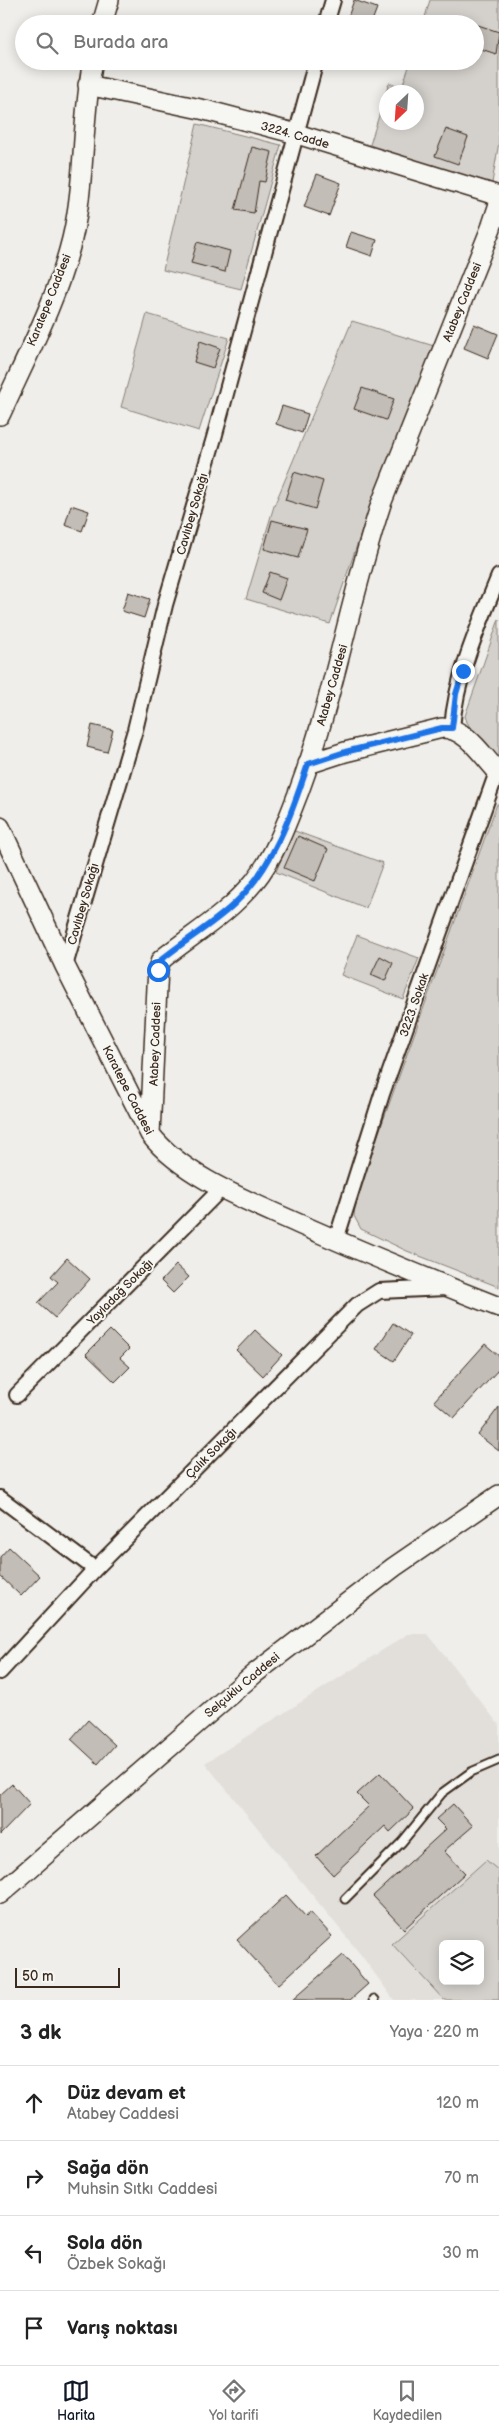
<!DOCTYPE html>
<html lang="tr">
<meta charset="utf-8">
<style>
body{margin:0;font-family:"Balsamiq Sans",sans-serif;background:#f2f2f2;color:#222}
.controls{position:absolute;right:15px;bottom:15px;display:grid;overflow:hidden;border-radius:8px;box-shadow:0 2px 12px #0003}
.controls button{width:45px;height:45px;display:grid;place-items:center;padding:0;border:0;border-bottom:1px solid #e0e0e0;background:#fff;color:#222;font:25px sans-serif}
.compass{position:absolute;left:379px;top:85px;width:45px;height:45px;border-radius:50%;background:#fff;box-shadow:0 2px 12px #0003;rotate:205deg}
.scale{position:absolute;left:15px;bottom:12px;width:105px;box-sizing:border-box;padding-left:5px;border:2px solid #3b2a1e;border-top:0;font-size:14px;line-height:18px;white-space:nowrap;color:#3b2a1e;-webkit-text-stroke:4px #f6f6f2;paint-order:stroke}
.stop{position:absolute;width:15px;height:15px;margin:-11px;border:4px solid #1a73e8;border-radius:50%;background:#fff}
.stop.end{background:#1a73e8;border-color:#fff;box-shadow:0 1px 5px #0008}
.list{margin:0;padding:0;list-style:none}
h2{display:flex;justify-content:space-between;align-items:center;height:65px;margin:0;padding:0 20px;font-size:21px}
h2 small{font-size:16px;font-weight:400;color:#767676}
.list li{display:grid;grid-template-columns:32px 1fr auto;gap:15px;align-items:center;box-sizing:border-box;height:75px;padding:0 20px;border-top:1px solid #e0e0e0}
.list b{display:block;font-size:19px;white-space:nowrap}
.list p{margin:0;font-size:16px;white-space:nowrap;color:#767676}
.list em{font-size:16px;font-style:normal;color:#767676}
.icon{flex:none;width:28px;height:28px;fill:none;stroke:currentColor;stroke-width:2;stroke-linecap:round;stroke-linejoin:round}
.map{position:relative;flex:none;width:499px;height:2000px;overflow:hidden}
.search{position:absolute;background:#fff;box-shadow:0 2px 12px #0003;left:15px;right:15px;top:15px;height:55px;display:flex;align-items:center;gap:12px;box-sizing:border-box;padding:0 18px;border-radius:28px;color:#767676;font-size:19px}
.sheet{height:365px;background:#fff}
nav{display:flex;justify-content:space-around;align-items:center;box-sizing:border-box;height:70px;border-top:1px solid #e0e0e0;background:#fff;font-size:14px;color:#767676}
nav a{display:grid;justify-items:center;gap:2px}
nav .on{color:#111827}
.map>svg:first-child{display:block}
.built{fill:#e2dfdb;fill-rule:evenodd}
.green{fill:#d4d1cc;stroke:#887e75;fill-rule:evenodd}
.building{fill:#c2bdb7;stroke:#3b2a1e}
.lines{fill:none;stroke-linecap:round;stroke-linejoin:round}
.lane-casing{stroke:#3b2a1e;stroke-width:11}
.street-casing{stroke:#3b2a1e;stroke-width:18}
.secondary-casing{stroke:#3b2a1e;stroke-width:22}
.lane{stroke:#f6f6f2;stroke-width:7}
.street{stroke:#f6f6f2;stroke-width:14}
.secondary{stroke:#f6f6f2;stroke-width:19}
.route{stroke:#1a73e8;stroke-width:6}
.labels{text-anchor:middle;stroke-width:4;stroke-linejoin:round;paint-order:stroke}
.street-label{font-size:12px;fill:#3b2a1e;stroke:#f6f6f2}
</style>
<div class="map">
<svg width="499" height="2000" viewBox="0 0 499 2000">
<rect width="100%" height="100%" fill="#efeeea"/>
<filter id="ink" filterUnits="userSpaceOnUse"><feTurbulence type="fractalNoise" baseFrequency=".02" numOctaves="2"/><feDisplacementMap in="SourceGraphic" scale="10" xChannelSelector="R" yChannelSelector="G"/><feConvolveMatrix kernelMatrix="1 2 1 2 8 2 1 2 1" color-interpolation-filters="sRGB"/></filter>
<g filter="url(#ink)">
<path class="built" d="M408,1634h20l71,91v275h-105l-33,-45 -156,-192zM443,1944h37v37h-37z"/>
<path class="green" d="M430,0h69v142l-7,41 -123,-35 20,-65 13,4 9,-26h64v-37h-52zM386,92h30v30h-30z
M197,124l84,21 -40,144 -78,-19z
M147,314l82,24 -30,93 -78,-24z
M352,321l82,25 -60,149 -44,129 -84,-25 28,-93z
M499,619v138c-13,-12 -30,-24 -34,-41z
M497,804h2v483l-92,-36 -46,-22 -7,-13 2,-20z
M292,830l91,33 -17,45 -90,-36z
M357,935l62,23 -16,41 -62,-24z
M486,1860l13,11v129h-55l-52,-56zM443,1944h37v37h-37z"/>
<path class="building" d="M354,0l23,8 -6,16 -23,-7z
M478,25l21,7 -3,22 -21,-7v-14z
M446,129l22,8 -10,27 -23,-8z
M252,147l20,5 -7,30 -6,-1 -5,32 -19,-3z
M317,174l24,9 -12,33 -25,-9z
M351,232l26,8 -5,16 -26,-9z
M197,242l33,9 -5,21 -34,-9z
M474,324l24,10 -10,24 -24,-10z
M200,341l20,7 -7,20 -19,-6z
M362,388l32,11 -8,21 -32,-11z
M282,406l26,8 -6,19 -26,-9z
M294,472l29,9 -8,28 -30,-9z
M71,505l18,6 -7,20 -17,-6z
M272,520l35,9 -9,29 -34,-9z
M270,572l17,6 -8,22 -17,-7z
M128,592l22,7 -6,19 -22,-7z
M92,725l21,5 -6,22 -20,-5z
M298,836l30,13 -13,32 -31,-13z
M380,956l13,7 -8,18 -14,-6z
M67,1258l23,21 -35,39 -17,-15 20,-21 -7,-6z
M176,1265l13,12 -16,16 -12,-12z
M393,1323l18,12 -17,26 -18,-12z
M110,1330l19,19 -9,9 10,9 -15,15 -29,-28z
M255,1330l27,25 -19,21 -27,-26z
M485,1344l14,12v13l-45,49 -20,-17z
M499,1407v44l-21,-16z
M9,1547l31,29 -19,20 -21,-20v-19z
M88,1720l27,25 -17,19 -27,-25z
M380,1773l34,36 -24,23 -5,-6 -52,49 -17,-19 53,-50 -12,-12z
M12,1784l18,20 -30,31v-40z
M453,1804l20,22 -29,25 21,22 -61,56 -31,-33 73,-67 -10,-10z
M286,1895l20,22 4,-5 22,24 -54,49 -41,-45z
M343,1955l25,29 -18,16h-58z"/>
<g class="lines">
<defs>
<path id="lane" d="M345,1899l57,-57 40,-49 29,-21 28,-12
M374,1999l1,1"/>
<path id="street" d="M326,24l7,-24
M452,728c4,-53 27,-103 47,-152
M65,966l70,-236 30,-125 49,-167 102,-377
M336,1240l46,-146 115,-322
M17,1395l205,-207
M0,1498l95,71
M0,1672l95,-103 262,-264 22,-14 67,-3"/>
<path id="secondary" d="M102,24l7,-24
M88,85l117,25 92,24 202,62
M0,415c26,-57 57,-115 72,-176 14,-58 9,-119 21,-178
M308,764l37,-12 97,-24c25,0 41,29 57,45
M0,827l65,139 85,168c33,43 101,68 149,90 66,29 133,57 200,83
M150,1134l7,-147 1,-18 3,-9c32,-26 66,-45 93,-78 21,-26 33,-60 45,-91 35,-94 51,-193 82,-287l110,-276 8,-24
M0,1894l254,-220 140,-107 105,-72"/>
</defs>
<use href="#lane" class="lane-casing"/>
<use href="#street" class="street-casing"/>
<use href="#secondary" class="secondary-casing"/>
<use href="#lane" class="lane"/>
<use href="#street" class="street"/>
<use href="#secondary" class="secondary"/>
</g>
</g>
<g class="lines" filter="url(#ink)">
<path class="route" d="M158,970l3,-10c24,-20 51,-35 73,-56 39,-36 58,-91 74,-140l37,-12 97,-24h10l4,-34 7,-23"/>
</g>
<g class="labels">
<g class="street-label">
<text transform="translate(295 135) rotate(16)" y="4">3224. Cadde</text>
<text transform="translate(49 300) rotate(-68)" y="4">Karatepe Caddesi</text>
<text transform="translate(462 302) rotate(-68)" y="4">Atabey Caddesi</text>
<text transform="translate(192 514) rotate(-74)" y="4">Cavlıbey Sokağı</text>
<text transform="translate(332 685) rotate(-74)" y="4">Atabey Caddesi</text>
<text transform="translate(83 904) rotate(-74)" y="4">Cavlıbey Sokağı</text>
<text transform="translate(414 1005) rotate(-71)" y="4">3223. Sokak</text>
<text transform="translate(155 1044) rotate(-88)" y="4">Atabey Caddesi</text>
<text transform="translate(128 1090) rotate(63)" y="4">Karatepe Caddesi</text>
<text transform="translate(120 1292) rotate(-45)" y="4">Yayladağ Sokağı</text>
<text transform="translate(211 1453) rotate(-45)" y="4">Çalık Sokağı</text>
<text transform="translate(242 1685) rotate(-40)" y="4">Selçuklu Caddesi</text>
</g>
</g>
</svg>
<div class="controls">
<button><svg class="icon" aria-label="layers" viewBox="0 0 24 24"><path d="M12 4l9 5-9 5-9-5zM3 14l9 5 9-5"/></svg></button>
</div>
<svg class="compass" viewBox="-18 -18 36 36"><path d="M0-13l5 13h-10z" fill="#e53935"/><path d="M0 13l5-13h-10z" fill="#767676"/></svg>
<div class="scale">50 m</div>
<div class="stop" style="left:158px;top:970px"></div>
<div class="stop end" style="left:463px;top:671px"></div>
<div class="search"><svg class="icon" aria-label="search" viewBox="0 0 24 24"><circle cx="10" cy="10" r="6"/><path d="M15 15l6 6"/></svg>Burada ara</div>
</div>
<section class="sheet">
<h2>3 dk<small>Yaya · 220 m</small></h2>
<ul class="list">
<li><svg class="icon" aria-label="ahead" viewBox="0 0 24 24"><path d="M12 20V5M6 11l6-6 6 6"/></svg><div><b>Düz devam et</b><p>Atabey Caddesi</p></div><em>120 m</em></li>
<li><svg class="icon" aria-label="right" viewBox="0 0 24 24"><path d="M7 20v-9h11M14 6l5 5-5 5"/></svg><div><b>Sağa dön</b><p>Muhsin Sıtkı Caddesi</p></div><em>70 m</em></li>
<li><svg class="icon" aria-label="left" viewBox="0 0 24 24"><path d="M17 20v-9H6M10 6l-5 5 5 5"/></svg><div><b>Sola dön</b><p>Özbek Sokağı</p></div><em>30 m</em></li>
<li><svg class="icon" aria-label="arrive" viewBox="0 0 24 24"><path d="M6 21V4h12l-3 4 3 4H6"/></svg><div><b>Varış noktası</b></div></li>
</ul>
</section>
<nav>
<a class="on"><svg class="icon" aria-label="map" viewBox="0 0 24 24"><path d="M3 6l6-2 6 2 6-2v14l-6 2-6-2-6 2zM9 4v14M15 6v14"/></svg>Harita</a>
<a><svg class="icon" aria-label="directions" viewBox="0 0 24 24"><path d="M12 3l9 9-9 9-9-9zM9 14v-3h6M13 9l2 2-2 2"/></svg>Yol tarifi</a>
<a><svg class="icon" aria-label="saved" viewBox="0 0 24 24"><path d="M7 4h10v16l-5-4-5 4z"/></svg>Kaydedilen</a>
</nav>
